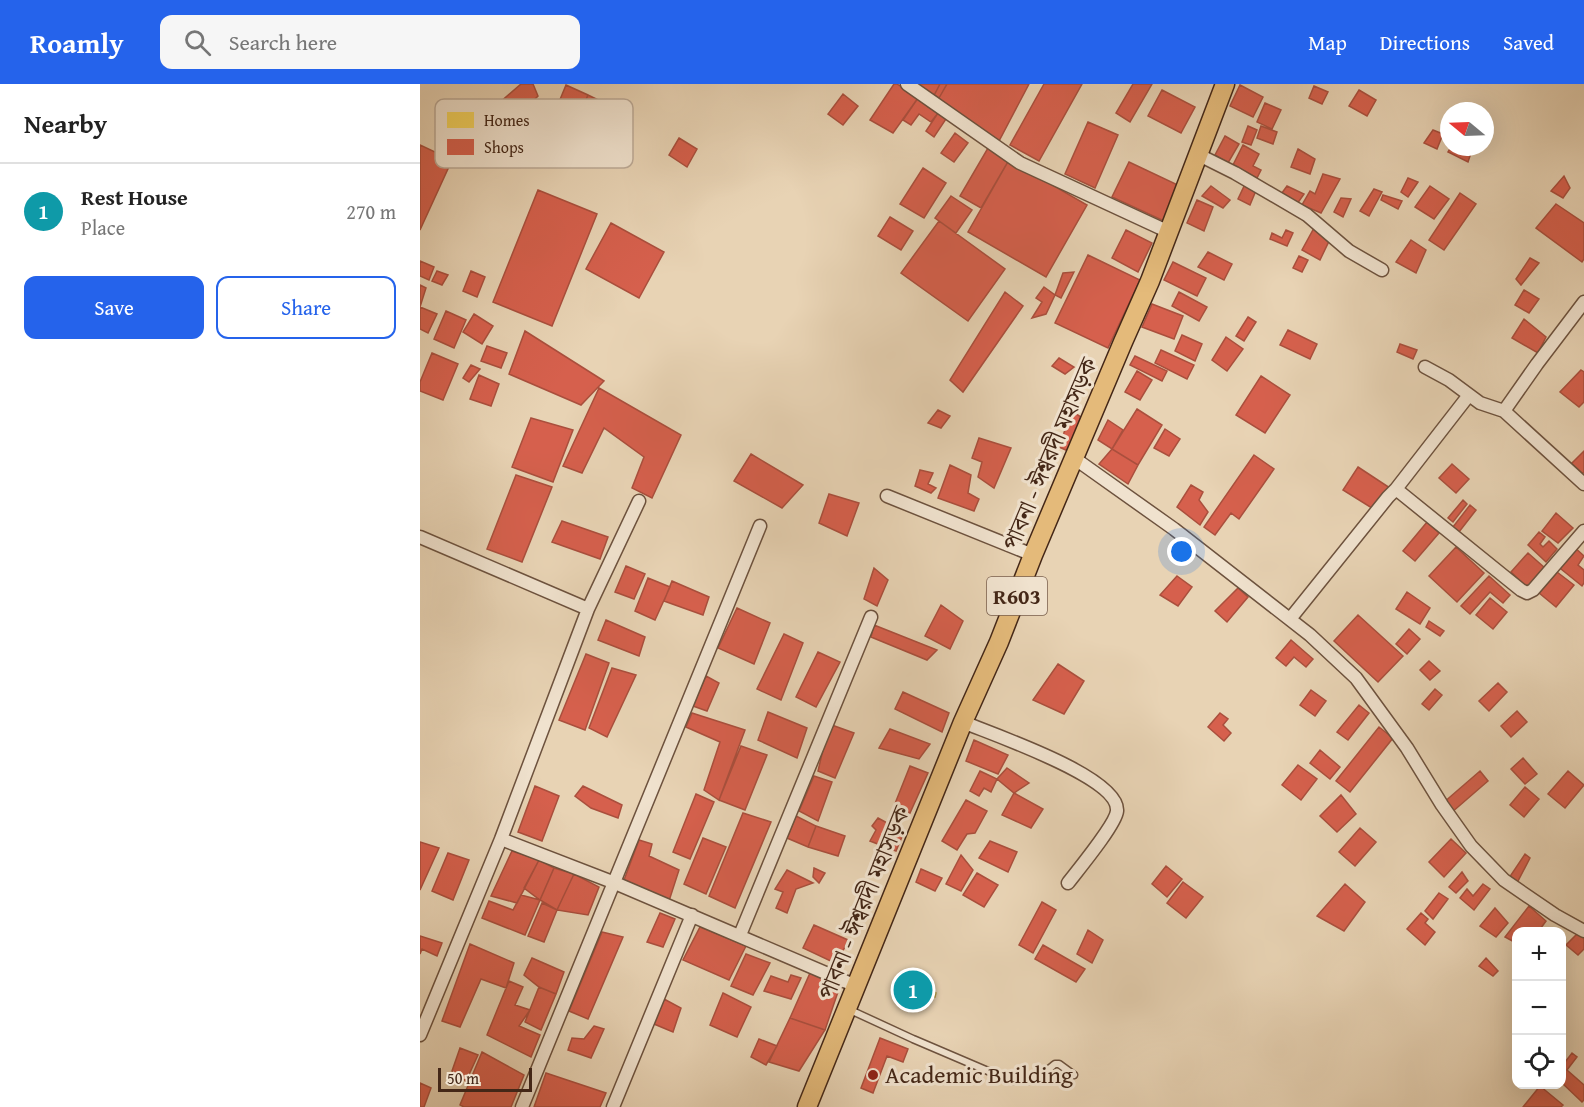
<!DOCTYPE html>
<meta charset="utf-8">
<style>
body{margin:0;font-family:"Gentium Book Plus","Noto Serif Bengali",serif;background:#f6f6f6;color:#222}
.controls{position:absolute;right:18px;bottom:18px;display:grid;overflow:hidden;border-radius:12px;box-shadow:0 6px 24px #0002}
.controls button{width:54px;height:54px;display:grid;place-items:center;padding:0;border:0;border-bottom:2px solid #e0e0e0;background:#fff;color:#222;font:30px sans-serif}
.compass{position:absolute;left:1020px;top:18px;width:54px;height:54px;border-radius:50%;background:#fff;box-shadow:0 6px 24px #0002;rotate:289deg}
.scale{position:absolute;left:18px;bottom:15px;width:94px;box-sizing:border-box;padding-left:6px;border:3px solid #442717;border-top:0;font-size:16px;line-height:21px;white-space:nowrap;color:#442717;-webkit-text-stroke:4px #f0e2ce;paint-order:stroke}
.you{position:absolute;left:762px;top:468px;width:21px;height:21px;margin:-15px;border:4px solid #fff;border-radius:50%;background:#1a73e8;box-shadow:0 0 0 9px #1a73e833}
.badge{display:grid;place-items:center;width:39px;height:39px;border-radius:50%;background:#2563eb;color:#fff;font-size:20px;font-weight:700}
.pin{position:absolute;translate:-50% -50%;border:3px solid #fff;box-shadow:0 2px 6px #0006}
.list{margin:0;padding:0;list-style:none}
h2{display:flex;justify-content:space-between;align-items:center;height:78px;margin:0;padding:0 24px;font-size:26px}
h2 small{font-size:20px;font-weight:400;color:#767676}
.list li{display:grid;grid-template-columns:39px 1fr auto;gap:18px;align-items:center;box-sizing:border-box;height:96px;padding:0 24px;border-top:2px solid #e0e0e0}
.list b{display:block;font-size:22px;white-space:nowrap}
.list p{margin:0;font-size:20px;white-space:nowrap;color:#767676}
.list em{font-size:20px;font-style:normal;color:#767676}
.actions{display:flex;gap:12px;padding:18px 24px}
.actions a{flex:1;padding:14px 0;border:2px solid #2563eb;border-radius:12px;text-align:center;font-size:21px;color:#2563eb}
.actions .main{background:#2563eb;color:#fff}
.icon{flex:none;width:33px;height:33px;fill:none;stroke:currentColor;stroke-width:2;stroke-linecap:round;stroke-linejoin:round}
.map{position:relative;flex:none;width:1164px;height:1023px;overflow:hidden}
header{display:flex;align-items:center;gap:36px;box-sizing:border-box;height:84px;padding:0 30px;background:#2563eb;color:#fff}
header strong{font-size:28px}
nav{display:flex;gap:33px;margin-inline-start:auto;font-size:21px}
.search{width:420px;height:54px;background:#f6f6f6;display:flex;align-items:center;gap:15px;box-sizing:border-box;padding:0 21px;border-radius:12px;color:#767676;font-size:22px}
main{display:flex}
aside{flex:1;background:#fff}
.map>svg:first-child{display:block}
.homes{fill:#f6d55c;stroke:#c1a147;stroke-width:1.5}
.shops{fill:#d6604d;stroke:#aa4f3d;stroke-width:1.5}
.lines{fill:none;stroke-linecap:round;stroke-linejoin:round}
.service-casing{stroke:#6d523e;stroke-width:9}
.minor-casing{stroke:#6d523e;stroke-width:15}
.primary-casing{stroke:#442717;stroke-width:21}
.service{stroke:#f0e2ce;stroke-width:6}
.minor{stroke:#f0e2ce;stroke-width:12}
.primary{stroke:#e4ba7a;stroke-width:18}
.poi-dot{fill:#8f2418;stroke:#f0e2ce;stroke-width:2}
.labels{text-anchor:middle;stroke-width:6;stroke-linejoin:round;paint-order:stroke}
.shield{fill:#f0e2ce;stroke:#785f4e;stroke-width:1.5}
.shield-label{font-size:22px;font-weight:bold;fill:#442717}
.street-label{font-size:24px;fill:#442717;stroke:#f0e2ce}
.poi-label{font-size:24px;fill:#442717;stroke:#f0e2ce;text-anchor:start}
.key{fill:#f0e2ce;stroke:#bcaa97;stroke-width:1.5}
.key-label{font-size:16px;fill:#442717}
</style>
<header>
<strong>Roamly</strong>
<div class="search"><svg class="icon" aria-label="search" viewBox="0 0 24 24"><circle cx="10" cy="10" r="6"/><path d="M15 15l6 6"/></svg>Search here</div>
<nav><a>Map</a><a>Directions</a><a>Saved</a></nav>
</header>
<main>
<aside>
<h2>Nearby<small></small></h2>
<ul class="list">
<li><span class="badge" style="background:#0f9aa8">1</span><div><b>Rest House</b><p>Place</p></div><em>270 m</em></li>
</ul>
<div class="actions"><a class="main">Save</a><a>Share</a></div>
</aside>
<div class="map">
<svg width="1164" height="1023" viewBox="0 0 1164 1023">
<rect width="100%" height="100%" fill="#e8d3b4"/>
<filter id="stains"><feTurbulence type="fractalNoise" baseFrequency=".00333" numOctaves="4"/><feColorMatrix values="0 0 0 0 .2 0 0 0 0 .09 0 0 0 0 .02 0 0 0 .5 -.17"/></filter>
<radialGradient id="worn" r=".72"><stop offset=".6" stop-color="#630" stop-opacity="0"/><stop offset="1" stop-color="#630" stop-opacity=".3"/></radialGradient>
<path class="homes" d="M487,889l15,5 -2,5 2,1 -1,3 15,6 -1,4 -17,-6 -5,17 -16,-6 4,-11 -7,-2 3,-8 6,2z"/>
<path class="shops" d="M101,0h12l5,12 -17,17 -8,-3 -4,11 -13,-4 2,-13z
M474,0h3l21,14 -25,35 -23,-13z
M499,0h28l-8,14 -21,-13z
M520,0h89l-31,59 -70,-36z
M624,0h38l-43,77 -29,-16z
M713,0h19l-22,38 -14,-9z
M146,1l22,10 -21,50 -22,-9z
M820,1l23,12 -10,20 -23,-11z
M894,2l14,6 -6,12 -13,-6z
M742,6l33,17 -14,26 -33,-17z
M939,6l17,10 -9,16 -18,-10z
M423,10l15,12 -15,19 -15,-11z
M168,11l25,12 -7,15 -25,-11z
M498,14l20,15 -7,9 -12,-8 -8,11 -8,-5z
M845,19l16,7 -9,19 -15,-7z
M518,29l8,6 -12,18 -8,-6z
M668,38l30,13 -23,53 -30,-14z
M828,42l9,4 -6,15 -9,-3z
M841,42l16,6 -4,12 -16,-6z
M1013,46l10,4 -6,15 -13,-6z
M535,49l13,10 -14,19 -13,-9z
M805,52l14,8 -11,19 -13,-8z
M259,54l18,11 -10,18 -18,-12z
M0,61l32,15 -32,70z
M823,61l16,9 -6,12 8,4 -4,8 -24,-13z
M1031,63h22l-5,15 -20,-10z
M568,64l21,12 -28,48 -21,-12z
M878,65l17,10 -5,15 -19,-7z
M589,76l78,45 -41,72 -78,-45z
M709,78l51,24 -16,35 -52,-24z
M503,84l23,15 -22,35 -24,-14z
M903,90l17,5 -19,34 -19,-8 8,-14 5,3z
M1144,92l6,12 -7,10 -12,-7z
M988,94l10,4 -10,15 -7,-5z
M826,98l11,6 -7,17 -12,-6z
M791,102l19,14 -7,8 -21,-12z
M867,102l17,8 -7,10 -18,-7z
M1010,102l19,13 -15,20 -19,-12z
M954,105l8,3 -13,24 -9,-5z
M118,106l59,24 -45,112 -59,-24z
M1040,109l16,11 -32,46 -15,-10z
M963,111l19,6 -4,8 -17,-9z
M531,112l21,14 -16,23 -21,-15z
M921,114l10,1 -8,18 -9,-5z
M777,116l16,7 -9,24 -17,-8z
M1136,120l28,19v36l-2,3 -46,-34z
M470,133l23,14 -12,19 -23,-14z
M519,137l66,48 -37,52 -67,-48z
M191,139l53,29 -25,46 -53,-29z
M894,144l17,9 -11,23 -18,-10z
M706,146l26,13 -14,29 -26,-14z
M866,146l7,3 -6,13 -17,-7 2,-6 10,5z
M991,156l15,10 -10,23 -20,-11z
M788,168l24,12 -8,16 -26,-13z
M668,171l52,25 -32,68 -53,-25z
M879,172l9,4 -6,12 -9,-4z
M1110,174l9,5 -18,22 -5,-6z
M0,177l14,6 -5,13 -9,-4z
M753,178l33,16 -9,18 -33,-16z
M17,187l11,4 -6,10 -10,-4z
M51,187l14,6 -8,20 -14,-6z
M654,188l-13,26 -6,-3 8,-22z
M0,201l6,3 -6,19 17,7 -9,19 -8,-4z
M624,203l11,8 -9,19 -14,4 10,-16 -6,-4z
M1104,206l15,9 -10,14 -14,-8z
M585,208l18,14 -60,86 -13,-12z
M759,208l28,15 -8,14 -27,-15z
M732,220l31,12 -9,23 -32,-12z
M26,227l20,9 -12,28 -20,-9z
M54,230l19,12 -11,18 -19,-12z
M828,233l8,5 -12,19 -8,-5z
M1104,235l22,18 -8,16 -26,-15z
M868,246l29,14 -7,15 -30,-14z
M105,247l79,50 -23,24 -72,-31z
M762,251l20,9 -7,17 -20,-10z
M806,253l17,12 -16,22 -15,-11z
M980,260l17,6 -4,9 -16,-7z
M67,262l20,7 -6,15 -20,-7z
M741,266l33,15 -7,14 -32,-16z
M12,269l26,11 -15,36 -23,-9v-9z
M715,272l32,15 -5,10 -32,-16z
M639,274l15,9 -9,7 -13,-8z
M51,281l9,4 -11,13 -6,-4z
M1161,286l3,2v30l-5,5 -19,-15z
M717,287l15,9 -12,20 -15,-8z
M59,291l20,9 -8,22 -21,-7z
M841,292l29,19 -25,38 -29,-18z
M179,304l82,47 -29,63 -20,-10 12,-31 -40,-29 -22,45 -19,-7z
M647,324l14,9 -13,34 -9,-4 8,-23 -6,-3z
M717,325l25,16 -24,40 -26,-16z
M518,326l12,6 -9,12 -13,-5z
M111,334l42,12 -20,52 -41,-15z
M688,336l15,10 -11,19 -14,-9z
M745,345l15,10 -11,17 -15,-8z
M559,354l32,10 -17,40 -16,-11 4,-15 -10,-4z
M692,365l26,16 -10,19 -29,-20z
M1164,367v21l-3,3 -11,-10z
M331,370l52,31 -21,23 -48,-27z
M834,371l20,14 -35,50 -8,-6 -16,22 -11,-8z
M1032,380l17,15 -13,14 -17,-15z
M530,381l21,10 -3,18 11,6 -5,12 -36,-13z
M938,383l32,21 -15,22 -32,-20z
M500,386l13,3 -5,11 8,4 -5,5 -16,-7z
M96,391l36,12 -30,75 -35,-13z
M771,401l12,7 -4,8 9,12 -8,13 -23,-18z
M409,410l30,9 -12,33 -28,-13z
M1043,416l4,4 -14,18 -5,-4z
M1050,421l6,5 -17,22 -6,-5z
M1136,429l17,15 -15,15 -16,-12z
M142,437l46,16 -8,22 -48,-17z
M1007,438l12,11 -24,28 -12,-10z
M1119,448l6,5 -5,7 3,3 6,-6 8,8 -11,13 -18,-17z
M1153,462l11,10 -6,9 6,5v13l-2,3 -26,-21z
M1036,463l28,26 -27,29 -28,-26z
M1108,469l17,15 -17,20 -17,-16z
M206,482l19,8 -11,25 -19,-7z
M454,484l14,12 -11,26 -13,-7z
M1137,488l17,13 -18,22 -17,-14z
M757,492l15,11 -14,19 -18,-11z
M1069,492l21,19 -7,8 -13,-11 -20,22 -9,-8z
M228,494l22,9 -15,33 -20,-9z
M252,497l37,16 -6,18 -39,-14z
M818,504l10,9 -21,25 -12,-11z
M987,508l23,16 -10,16 -24,-15z
M1070,514l17,14 -14,17 -17,-14z
M521,521l22,16 -13,28 -25,-13z
M317,524l33,15 -16,41 -36,-16z
M938,531l45,41 -25,26 -44,-41z
M186,536l39,17 -6,19 -41,-16z
M1009,537l15,10 -4,5 -14,-9z
M454,541l63,25 -10,10 -56,-23z
M989,545l11,10 -13,15 -11,-10z
M364,550l19,9 -22,57 -24,-11z
M871,556l22,19 -7,8 -12,-10 -8,9 -10,-8z
M398,568l22,10 -24,45 -20,-10z
M166,570l23,9 -24,67 -26,-10z
M1009,577l11,10 -10,9 -10,-10z
M638,580l26,17 -20,33 -31,-14z
M192,584l24,7 -29,62 -18,-9z
M286,592l13,7 -12,28 -14,-5z
M1078,599l9,9 -18,19 -10,-10z
M1015,605l7,6 -13,15 -7,-6z
M891,606l15,11 -11,15 -15,-11z
M483,608l46,21 -7,19 -47,-23z
M939,621l10,8 -21,27 -11,-8z
M1097,627l10,11 -16,15 -10,-11z
M348,628l39,16 -10,30 -39,-18z
M272,629l53,17 -26,70 -15,-10 16,-48 -34,-15z
M800,629l8,6 -5,6 8,8 -7,8 -16,-14z
M409,640l25,9 -19,45 -17,-7z
M959,643l14,11 -43,54 -14,-11z
M470,645l40,15 -11,15 -40,-11z
M554,656l34,15 -10,19 -32,-13z
M321,662l26,9 -22,55 -26,-10z
M900,666l20,17 -10,12 -20,-16z
M1103,674l14,16 -12,10 -14,-15z
M878,681l19,14 -16,21 -19,-15z
M490,682l18,7 -18,40 -16,-7z
M587,684l22,15 -15,10 -17,-14z
M560,687l17,8 -6,13 -7,-4 -5,8 -9,-5z
M1060,687l8,10 -37,32 -8,-10z
M1148,687l16,14 -19,23 -17,-14z
M394,692l18,6 -14,39 -19,-10z
M115,702l24,10 -17,45 -24,-9z
M163,702l39,19 -4,13 -27,-10 -16,-12z
M1105,703l14,12 -15,18 -14,-12z
M594,709l29,16 -12,19 -29,-13z
M276,710l18,8 -24,57 -17,-7z
M921,711l15,19 -19,18 -17,-16z
M546,716l21,11 -12,22 -8,1 -10,16 -15,-9z
M323,729l28,9 -36,86 -26,-12z
M376,732l20,10 -8,21 -21,-9z
M458,734l26,14 -8,19 -26,-10 6,-11 -4,-4z
M396,742l29,10 -7,20 -30,-9z
M940,744l16,14 -21,24 -16,-14z
M283,754l23,9 -20,47 -22,-10z
M1031,755l15,14 -22,24 -15,-15z
M219,756l13,4 -3,12 30,14 -10,31 -45,-21z
M570,757l27,11 -9,20 -29,-14z
M0,758l19,6 -19,42z
M92,767l27,9 -22,43 -26,-7z
M28,769l21,7 -16,40 -21,-9z
M1105,770l5,4 -13,25 -8,-5z
M541,771l12,15 -12,21 -15,-7z
M119,776l15,8 -14,32 -16,-12z
M746,782l16,13 -15,18 -15,-13z
M134,784l20,6 -17,36 -17,-10z
M394,784l11,5 -6,10 -6,-6z
M501,785l21,9 -7,13 -19,-9z
M367,786l26,13 -17,6 -9,24 -11,-5 7,-16 -8,-3z
M1042,788l6,9 -12,12 -7,-6z
M557,789l21,12 -14,22 -21,-12z
M154,790l25,13 -11,28 -31,-5z
M763,798l20,15 -17,21 -19,-15z
M925,800l20,18 -21,29 -27,-15z
M1063,800l7,5 -16,21 -14,-12 7,-9 6,7z
M1019,809l9,6 -15,20 -8,-8z
M101,811l19,5 -15,35 -43,-17 7,-17 24,9z
M622,818l14,8 -23,43 -14,-8z
M122,819l15,7 -13,32 -16,-6z
M1109,822l17,15 -8,11h-22v11l-11,-6z
M1075,824l13,15 -12,14 -16,-11z
M240,829l15,6 -12,28 -16,-5z
M1001,829l7,6 -3,4 10,9 -10,13 -18,-16z
M394,841l34,15 -11,24 -34,-16z
M280,843l46,19 -17,34 -46,-20z
M668,846l15,10 -11,23 -15,-9z
M1160,847l4,3v15l-6,6 -12,-10z
M182,848l21,5 -35,82 -19,-8z
M0,852l22,7 -5,13 -15,-7 -2,5z
M50,860l44,19 -8,25 -25,-9 -21,48 -18,-6z
M623,861l42,24 -9,13 -41,-23z
M326,870l24,9 -17,32 -22,-9z
M112,874l32,14 -8,22 -17,-7 -15,-12z
M1066,874l12,13 -5,5 -14,-10z
M390,889l30,13 -15,44 -35,-12z
M371,891l10,3 -10,21 -27,-8 7,-15 17,6z
M89,897l14,6 -8,18 15,5 -11,16 21,9 -9,22 -44,-22z
M119,903l17,7 -15,36 -16,-8z
M303,909l28,14 -14,30 -27,-12z
M244,915l17,9 -8,24 -19,-8z
M370,934l35,12 -26,41 -30,-9z
M174,942l10,3 -13,29 -23,-8 4,-12 12,1z
M460,954l28,11 -5,13 -16,-6 -14,37 -12,-5z
M339,955l18,7 -11,19 -15,-8z
M40,964l18,7 -12,26 -14,-10z
M62,968l42,23 -13,32h-47l-4,-2z
M1152,969l5,4 -10,13 17,15v15l-2,2 -20,-19v-17z
M126,989l60,20 -6,14h-66z
M0,999l11,5 -7,19h-4z
M1120,1002l23,19 -2,2h-38z"/>
<g class="lines">
<defs>
<path id="service" d="M428,925l65,30 96,41c22,5 29,-2 46,-16h4l15,11"/>
<path id="minor" d="M487,0l113,79 149,69
M779,71l36,18 72,42 42,36 33,19
M1005,283l24,13 31,23 24,8 33,-47 47,-62
M1084,327l80,73
M654,374l100,71 136,106 46,43 51,70 35,57 29,41 33,34 51,35 29,16
M976,405l125,101 6,3 6,-3 51,-59
M467,412l146,59
M0,453l168,72
M870,535l98,-122 8,-8 73,-94
M543,638c28,12 157,55 154,89 -1,13 -39,59 -49,72
M81,755l114,44 241,103
M320,851l131,-318
M0,951l81,-196 87,-230 51,-108
M102,1023l238,-581
M193,1023l79,-192"/>
<path id="primary" d="M387,1023l156,-385 36,-80 34,-87 90,-213 27,-61 75,-197"/>
</defs>
<use href="#service" class="service-casing"/>
<use href="#minor" class="minor-casing"/>
<use href="#primary" class="primary-casing"/>
<use href="#service" class="service"/>
<use href="#minor" class="minor"/>
<use href="#primary" class="primary"/>
</g>
<circle class="poi-dot" cx="453" cy="991" r="6"/>
<g class="labels">
<rect class="shield" x="567" y="493" width="60" height="38" rx="4.5"/>
<g class="shield-label">
<text x="597" y="520">R603</text>
</g>
<g class="street-label">
<text transform="translate(630 370) rotate(-67)" y="8">পাবনা - ঈশ্বরদী মহাসড়ক</text>
<text transform="translate(444 819) rotate(-68)" y="8">পাবনা - ঈশ্বরদী মহাসড়ক</text>
</g>
<g class="poi-label">
<text x="465" y="999">Academic Building</text>
</g>
</g>
<rect x="15" y="15" width="198" height="69" rx="9" class="key"/>
<rect x="27" y="28" width="27" height="16" fill="#f6d55c"/>
<rect x="27" y="55" width="27" height="16" fill="#d6604d"/>
<g class="key-label">
<text x="64" y="42">Homes</text>
<text x="64" y="69">Shops</text>
</g>
<rect width="100%" height="100%" filter="url(#stains)"/>
<rect width="100%" height="100%" fill="url(#worn)"/>
</svg>
<div class="controls">
<button>+</button>
<button>−</button>
<button><svg class="icon" aria-label="locate" viewBox="0 0 24 24"><circle cx="12" cy="12" r="6"/><path d="M12 2v4M12 18v4M2 12h4M18 12h4"/></svg></button>
</div>
<svg class="compass" viewBox="-18 -18 36 36"><path d="M0-13l5 13h-10z" fill="#e53935"/><path d="M0 13l5-13h-10z" fill="#767676"/></svg>
<div class="scale">50 m</div>
<div class="you"></div>
<div class="pin badge" style="left:493px;top:906px;background:#0f9aa8">1</div>
</div>
</main>
